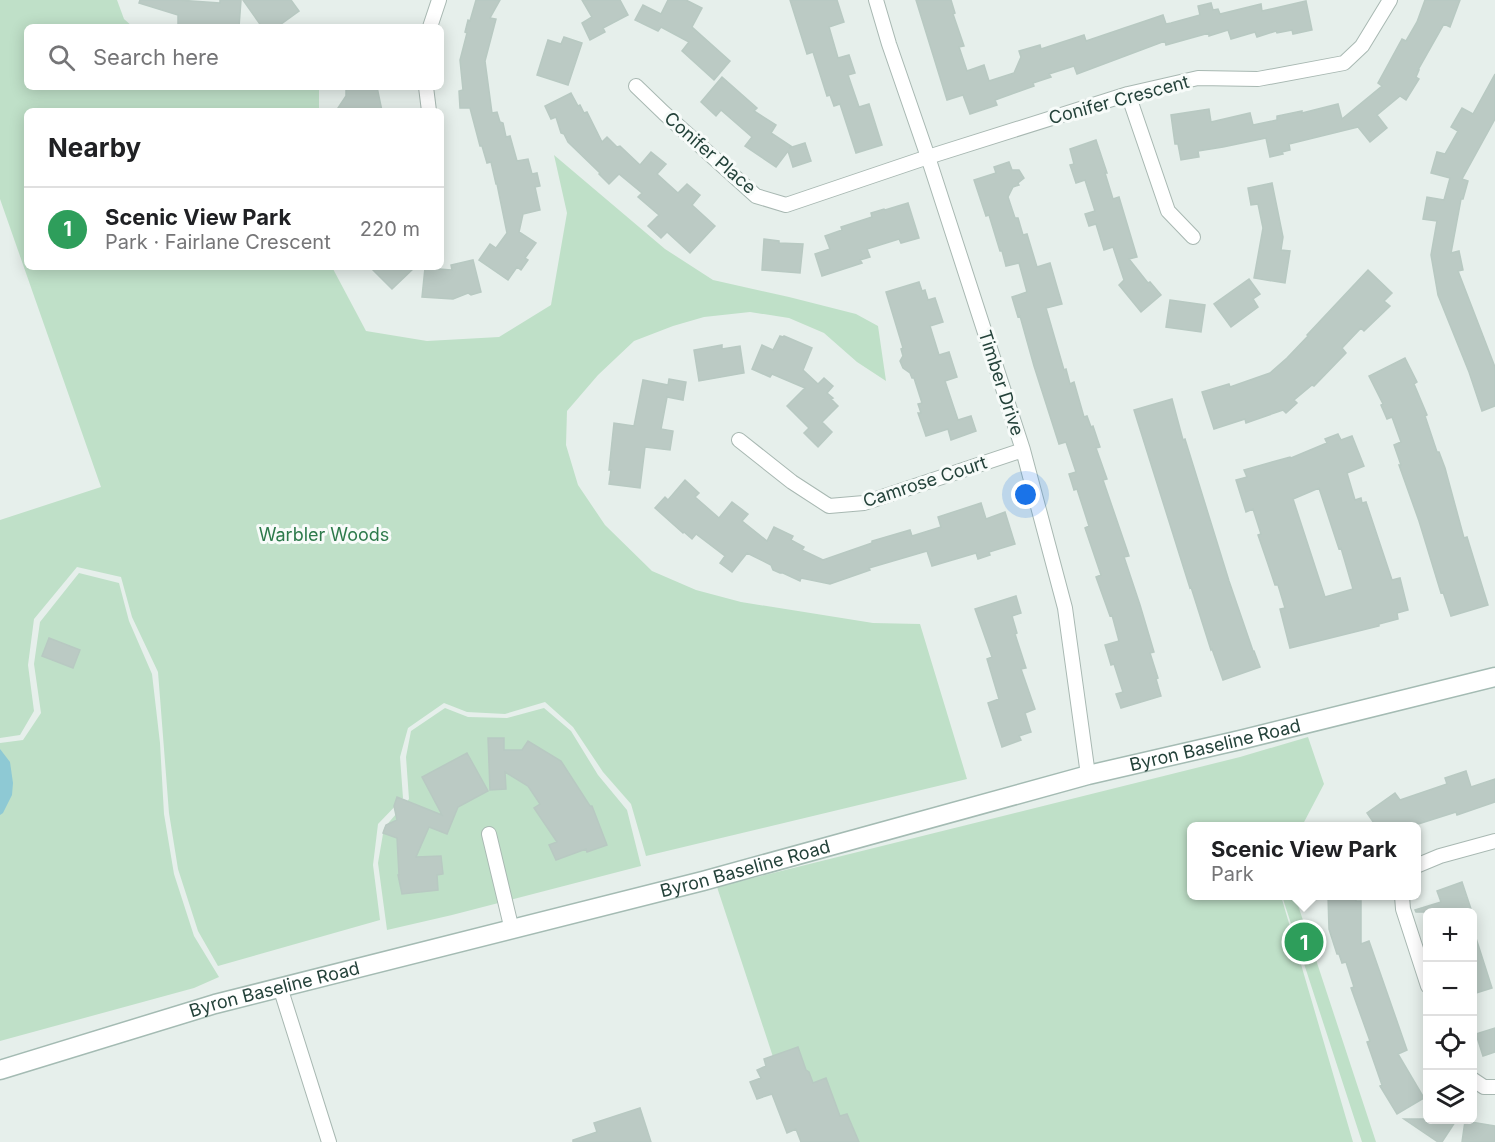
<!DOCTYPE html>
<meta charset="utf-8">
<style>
body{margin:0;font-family:Inter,sans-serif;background:#f6f6f6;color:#202124}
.controls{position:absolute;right:18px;bottom:18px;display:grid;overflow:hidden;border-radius:9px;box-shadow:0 3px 15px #0003}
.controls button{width:54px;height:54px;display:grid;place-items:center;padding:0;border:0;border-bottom:2px solid #e0e0e0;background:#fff;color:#202124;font:30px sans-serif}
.you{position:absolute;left:1026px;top:495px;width:21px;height:21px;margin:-15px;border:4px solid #fff;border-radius:50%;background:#1a73e8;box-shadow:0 0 0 9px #1a73e833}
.badge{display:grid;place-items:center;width:39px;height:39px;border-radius:50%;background:#0f766e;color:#fff;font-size:20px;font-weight:700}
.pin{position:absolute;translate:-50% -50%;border:3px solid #fff;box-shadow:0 2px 6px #0006}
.popup{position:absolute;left:1187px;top:822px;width:234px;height:78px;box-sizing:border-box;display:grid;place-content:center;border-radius:9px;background:#fff;filter:drop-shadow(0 2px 4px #0005);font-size:20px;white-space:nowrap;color:#757577}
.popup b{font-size:22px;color:#202124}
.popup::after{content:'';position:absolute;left:50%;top:100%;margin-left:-12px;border:12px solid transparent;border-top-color:#fff}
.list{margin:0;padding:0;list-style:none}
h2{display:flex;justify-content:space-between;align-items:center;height:78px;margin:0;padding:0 24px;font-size:26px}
h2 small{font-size:20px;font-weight:400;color:#757577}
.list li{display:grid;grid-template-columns:39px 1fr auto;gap:18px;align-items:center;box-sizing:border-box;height:84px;padding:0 24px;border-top:2px solid #e0e0e0}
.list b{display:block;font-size:22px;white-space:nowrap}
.list p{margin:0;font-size:20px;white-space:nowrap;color:#757577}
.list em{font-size:20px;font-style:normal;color:#757577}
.icon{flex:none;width:33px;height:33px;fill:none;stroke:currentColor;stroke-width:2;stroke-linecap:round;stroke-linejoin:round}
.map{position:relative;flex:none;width:1495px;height:1142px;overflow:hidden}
.search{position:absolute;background:#fff;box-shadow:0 3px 15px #0003;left:24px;top:24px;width:420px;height:66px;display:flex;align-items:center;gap:15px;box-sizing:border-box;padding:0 21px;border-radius:9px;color:#757577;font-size:22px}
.panel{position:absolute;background:#fff;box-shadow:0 3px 15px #0003;left:24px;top:108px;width:420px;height:162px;border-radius:9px}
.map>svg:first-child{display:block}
.green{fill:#bfe0c8}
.water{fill:#8ec9d4}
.building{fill:#bbcac4;stroke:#b8c9c2;stroke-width:1.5;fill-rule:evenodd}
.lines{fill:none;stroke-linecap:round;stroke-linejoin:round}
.street-casing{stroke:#a8b8b2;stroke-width:16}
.secondary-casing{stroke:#a4bbb3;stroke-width:21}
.street{stroke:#fff;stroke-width:14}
.secondary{stroke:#fff;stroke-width:18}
.labels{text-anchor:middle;stroke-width:6;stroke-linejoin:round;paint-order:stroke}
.street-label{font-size:18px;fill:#24423a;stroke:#f7fbf9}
.park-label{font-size:18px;fill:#2d7a4b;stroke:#f7fbf9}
</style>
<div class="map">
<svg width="1495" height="1142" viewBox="0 0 1495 1142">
<rect width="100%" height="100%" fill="#e6efeb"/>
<path class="green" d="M0,0h117l7,19 9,8h-106v60h290l2,2v22h-292v156h305l34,64 61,10 72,-4 52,-32 16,-92 -13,-58 111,94 48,31 76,17 67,17 22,12 8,55 -29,-19 -33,-29 -35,-15 -39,-6 -46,5 -31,9 -39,15 -36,34 -31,36 -1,34 12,40 27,40 47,46 44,19 45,12 132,21 47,1 47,155 -321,77 -15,-52 -28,-32 -30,-45 -28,-25 -40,12 -38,-2 -23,-9 -36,25 -8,29 3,41 -25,26 -5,41 7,55 -162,46 -20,-35 -20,-62 -9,-56 -11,-141 -26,-55 -11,-40 -44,-10 -43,52 -6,46 6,46 -14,24 -20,3v-218l101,-33 -101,-288z
M79,573l40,10 10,38 23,53 8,69 4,71 10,60 20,62 25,41 -25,11 -194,53v-298l23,-3 18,-27 -7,-49 6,-42z
M445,708l23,9 39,1 37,-10 27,23 27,44 29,35 14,56 -189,49 -65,15 -9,-67 6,-35 25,-29 -3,-42 5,-26z
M1308,737l16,47 -22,42h-110v70h89l72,246h-552l-84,-255 523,-130z
M1282,896h13l81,246h-14z"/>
<path class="water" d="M0,749l10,13 3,21 -1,12 -9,18 -3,2z"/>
<path class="building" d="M140,0h38l42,3v-3h21l-2,27h-61v-12l-39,-12z
M243,0h48l8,11 -22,16h-15z
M476,0h24l-10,18 6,1 -11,42 7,52 5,-1 3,10 3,1 3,14 4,-1 7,25 11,-2 4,15 5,-1 3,13 -5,1 5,23 -17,4 -4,18 17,11 -11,15 3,2 -7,10 -4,-3 -9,13 -29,-20 11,-16 6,4 11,-15 -10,-49h-1l-5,-22 -4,1 -5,-17h-2l-10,-38h-10l-1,-17 4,-1 -3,-30 7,-27 -2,-1 3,-12 2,1z
M582,0h38l8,15 -25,13 2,4 -15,8 -8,-17 10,-6z
M668,0h18l16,8 -10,19 38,34 -16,19 -32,-29 7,-9 -28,-15 -3,4 -23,-11 8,-15 18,9z
M790,0h47l7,22 -15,5 9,31 11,-3 6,18 -7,2 11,32 10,-3 13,41 -26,8 -16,-49 -6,2 -4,-11 -3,1 -14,-44 -6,2z
M916,0h35l4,13 -2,1 11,32 -5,1 8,24 17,-6 5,16 25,-8 7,-16 -2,-6 21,-6 1,4 43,-14 2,6 77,-26 3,9 5,-1 29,-8 -2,-9 13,-3 2,7 5,-1 2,5 41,-10 1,7 44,-10 6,29 -19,4 -1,-4 -15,3 -1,-2 -19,6 -2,-5 -24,7 -3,-9 -19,6v-3l-43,12 -1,-4 -88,33 -3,-8 -25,8 2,3 -18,6 1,3 -39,14 2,5 -27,9 -7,-19 -16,5z
M1425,0h35l-10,27 -6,-3 -26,46h1l-3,7 3,2 -13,21 -6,-4 -23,19 10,13 -17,14 -12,-15 -69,17 1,6 -8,2 1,2 -13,3 -4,-19 -43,9 -25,4 1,6 -18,3 -3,-16h-3l-4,-29 38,-6 2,13 39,-9 3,12 24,-5v-4l25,-5v2l36,-9 4,15 40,-33 -4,-3 24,-44 4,2 11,-19z
M564,37l18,6 -14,42 -31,-10 11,-35 13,4z
M1495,74v45l-33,60 6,2 -5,18h-2l-10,54 8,-2 4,19 -5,1 37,96v39l-13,5 -13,-39 -31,-77 -7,-40 6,-34 -14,-2 4,-22 17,3 6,-22 -19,-5 6,-21 8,2 13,-23 -7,-4 11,-19 11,6z
M722,77l35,31 -3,3 22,14 -5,8 20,13 -2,2 16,-5 6,18 -18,6 -5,-16 -12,16 -31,-21 7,-9 -31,-27 -5,6 -15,-14z
M346,87h31l5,24h-46l10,-15z
M571,93l7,13 2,-1 4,8 3,-1 15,30 5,-5 10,10 3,-1 20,19 11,-13 15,12 -9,10 21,19 9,-9 13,11 -8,10 23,21 -25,27 -23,-21 -6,6 -13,-12 11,-11 -21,-18 4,-4 -23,-19 -10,10 -10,-10 1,-1 -32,-31 -4,-8 -3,-1 -5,-16 -5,2 -6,-13z
M1096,140l11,33h-2l8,26 6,-2 18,60 -8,2 19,24 2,-1 11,13 -20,17 -22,-27 5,-5 -11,-33 -9,3 -8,-26 -7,2 -4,-12 10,-3 -10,-31 -9,3 -6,-18 4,-1 -4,-15z
M1009,162l3,8h7l5,8 -6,5 1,2 -6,2 -5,10 7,21h3l5,17 4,-1 10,33 13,-4 12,41 -16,4 18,62 2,-1 4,15 4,-2 10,35 3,-1 4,11 2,-1 7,21 -4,1 11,31 -4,1 26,76 -5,1 16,48 14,47 -4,1 8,25 -2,1 5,17 -40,12 -5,-14 7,-2 -9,-28 -3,1 -6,-20 14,-4 -7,-26 -2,1 -14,-39 5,-2 -16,-47 4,-2 -12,-37 -3,1 -5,-16 7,-2 -10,-30 -7,2 -25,-78 -14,-50 -2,1 -6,-20 15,-5 -8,-29 -13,3 -4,-15h-2l-11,-36 -3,1 -12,-36 22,-7 -2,-6z
M1272,183l11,54 -2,13 9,1 -5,32 -31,-5 9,-50 -5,-24 -7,1 -3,-17z
M908,203l11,35 -18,5 -2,-4 -32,10 3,8 -10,3 2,3 -40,13 -7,-22 15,-5 -5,-13 17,-6 -1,-3 31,-10 -1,-4 13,-4 1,1z
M764,239l15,2v2l24,1 -3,29 -38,-3z
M473,260l8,32 -10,3 -3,-2 -15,6 -31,-2 3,-29 27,2 -1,-5z
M370,267h45l-23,22z
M1368,270l24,23 -8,8 6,5 -26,25 -3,-3 -19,20 4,5 -32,33 -2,-1 -18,15 3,3 -11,10 -3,-3 -37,13 -1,-4 -31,10 -12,-37 27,-8 1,3 40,-14 17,-15 21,-22 -1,-1z
M1249,279l11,15 -7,5 5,8 -27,20 -17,-23z
M919,282l3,9 3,-1 3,10 7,-2 8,24 -13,4 9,29 10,-3 8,25 -12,4 13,39 13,-4 5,15 -25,9 -3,-11 -22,7 -8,-23h3l-3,-9 4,-1 -8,-25h-2l-2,-5 -7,-5 -3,-7 3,-5 -2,-7 2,-1 -17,-56z
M1170,300l35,5 -4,27 -35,-5z
M780,336l3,1 1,-1 28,12 -9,22 15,14 6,-6 9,8 -6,7 6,5 -2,1 7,7 -16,16 10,10 -14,15 -14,-14 5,-5 -22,-22 18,-18 -33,-14 -2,3 -18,-8 10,-24 11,5z
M722,345v4l18,-3 4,27 -45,8 -5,-31z
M1405,358l12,24 -3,2 13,31 -2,1 12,36h2l6,16 19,70 3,-1 21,68 -37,11 -8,-24 -2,1 -22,-72 -20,-56h2l-7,-20 7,-3 -9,-25 -5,2 -6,-14 2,-1 -14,-28z
M669,379l17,3 -3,18 -16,-3 -6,32 12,2 -3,19 -25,-3 -5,41 -31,-4 2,-14h-2l5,-47 20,3 9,-46 25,5z
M1172,399l11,41 2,-1 44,142 24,70h1l6,16 -37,13 -11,-31 -1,1 -20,-63 -1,1 -56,-178z
M1338,434l3,6 11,-4 12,30 -17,7 8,27 6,-2 1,5 4,-1 26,78 8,-2 8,32 -11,3 1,6 -19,5v2l-89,22 -10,-39 5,-1 -7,-23h-3l-8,-24 -9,-26 3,-1 -8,-25 -7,3 -10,-32 11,-3 -3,-7 46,-13 1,1 36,-15 -2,-4zM1319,488l20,61 2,-1 12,41 -28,8 -32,-98z
M685,480l14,13 -4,4 24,21 13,-16 16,12 -6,7 25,20 7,-14 19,9 -2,4 13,7 -2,3 21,10 49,-17v-2l38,-11 2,6 29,-9 -3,-10 43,-14 5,16 19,-7 10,32 -26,8 1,3 -12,4 -2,-6 -44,13 -5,-15 -58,17 1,2 -40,14 -29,-6 -1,3 -17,-8h-3l-7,-3 -2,-5 -24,-12 -15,19 -12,-9 5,-7 -29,-22 -4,5 -8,-7 -1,1 -28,-25 10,-11 3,3z
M1016,596l5,17 -9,3 5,17 -2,1 11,34 -5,1 14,40 -10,4 6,19 -12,4 2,4 -19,7 -14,-44 11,-4 -12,-40 5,-2 -17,-48z
M49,638l31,12 -7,18 -31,-12z
M488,738h16v12h18l6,-9 33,20 29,45h2l15,39 -20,7 -1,-3 -30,11 -7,-15 8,-3 -23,-34 6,-4 -12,-18 -23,-14 1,17 -16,1z
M467,753l21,38 -30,16 -11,27 -18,-7 -13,30 25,-1 2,18 -6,1 1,15 -36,4 -4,-19h1l-2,-37 -14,-5 3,-8 11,-5 -3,-14 3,-9 45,18 -20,-38z
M1466,771l5,16 24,-8v23l-38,13 -1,-3 -44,14h-36l-9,-13 28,-20 5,7 47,-16 -2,-6z
M1462,882l10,30h-56l-1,-2 26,-8 -4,-11z
M1328,896h28v5h5v43l8,-3 38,109 -9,4 26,44 -27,16 -17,-28 2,-1 -15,-43 3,-1 -19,-53 3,-1 -8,-25 -4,1 -3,-9h-2l-8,-25z
M1475,935l17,53 -19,6v-58z
M1495,1028v24l-12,4 -7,-22z
M798,1047l8,23 3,2 4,11 13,-5 14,38 7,-2 12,28h-58l-5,-13 -9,4 -15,-39 -15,5 -7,-17 11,-4 -4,-8 9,-4 -2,-7z
M640,1108l11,34h-78v-2l24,-8 -3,-9z
M1404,1119h53l-15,23h-4z
M1465,1121l30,5v16h-33z"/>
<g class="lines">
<defs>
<path id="street" d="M876,0l13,44 39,113 95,293 42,158 23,167
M430,27l9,-27
M636,86l28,27 92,83 30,9 142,-48 200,-63 70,-16 60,1 86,-16 18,-17 28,-46
M426,87l3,24
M1128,94l40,117 25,26
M739,440l53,42 37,24 35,-3 159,-53
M489,834l23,96
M1416,866l24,-10 55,-15
M1402,896l1,13 25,77
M280,987l49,155
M1472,1079l12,8h11"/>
<g id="secondary">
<path id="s1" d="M0,1070l215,-66 488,-123 385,-106 152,-35 255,-63"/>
</g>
</defs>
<use href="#street" class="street-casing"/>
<use href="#secondary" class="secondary-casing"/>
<use href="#street" class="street"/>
<use href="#secondary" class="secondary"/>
</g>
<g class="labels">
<g class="street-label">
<text transform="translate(1119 100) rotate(-15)" y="6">Conifer Crescent</text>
<text transform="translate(710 153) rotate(41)" y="6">Conifer Place</text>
<text transform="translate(1001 383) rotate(72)" y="6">Timber Drive</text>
<text transform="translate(925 482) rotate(-18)" y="6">Camrose Court</text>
<text dy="6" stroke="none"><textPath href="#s1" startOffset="1258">Byron Baseline Road</textPath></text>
<text dy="6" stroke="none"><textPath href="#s1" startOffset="772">Byron Baseline Road</textPath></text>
<text dy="6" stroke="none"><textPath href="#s1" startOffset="286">Byron Baseline Road</textPath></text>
</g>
<g class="park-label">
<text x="324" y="541">Warbler Woods</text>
</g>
</g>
</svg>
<div class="controls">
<button>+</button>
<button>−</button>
<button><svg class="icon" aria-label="locate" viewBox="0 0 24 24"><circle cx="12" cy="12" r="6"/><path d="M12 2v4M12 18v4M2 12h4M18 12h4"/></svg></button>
<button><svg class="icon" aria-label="layers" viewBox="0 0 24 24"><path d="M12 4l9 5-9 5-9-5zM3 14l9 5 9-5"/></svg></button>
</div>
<div class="you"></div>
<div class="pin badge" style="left:1304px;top:942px;background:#2e9e5b">1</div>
<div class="popup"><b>Scenic View Park</b>Park</div>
<div class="search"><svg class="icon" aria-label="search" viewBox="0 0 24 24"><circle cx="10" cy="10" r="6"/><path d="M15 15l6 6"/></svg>Search here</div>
<section class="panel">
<h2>Nearby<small></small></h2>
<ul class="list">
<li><span class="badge" style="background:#2e9e5b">1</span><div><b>Scenic View Park</b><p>Park · Fairlane Crescent</p></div><em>220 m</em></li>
</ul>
</section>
</div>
